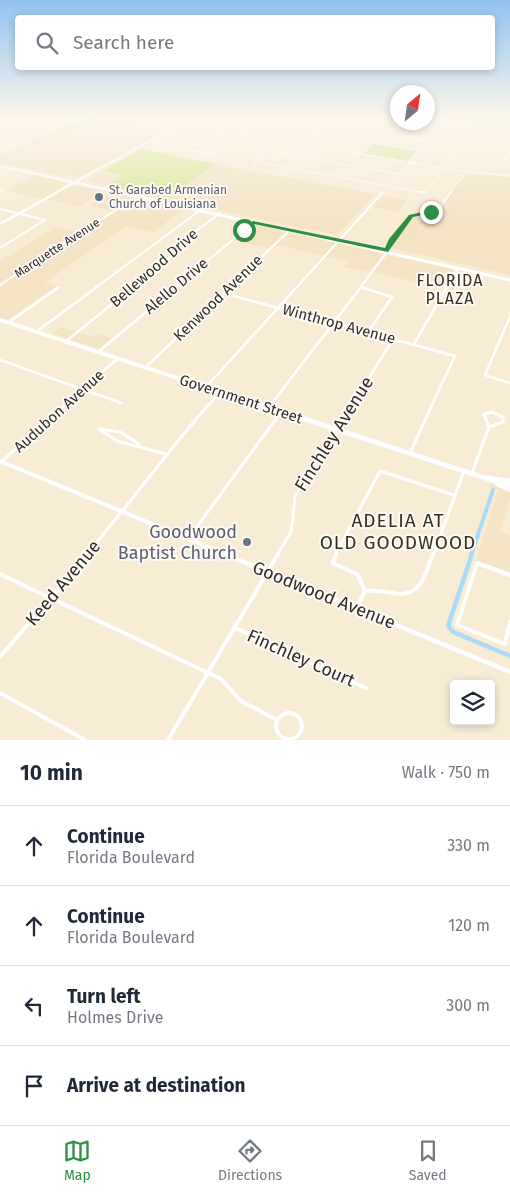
<!DOCTYPE html>
<meta charset="utf-8">
<style>
body{margin:0;font-family:"Fira Sans",sans-serif;background:#f6f6f7;color:#1f2937}
.controls{position:absolute;right:15px;bottom:15px;display:grid;overflow:hidden;border-radius:5px;box-shadow:0 2px 8px #0003}
.controls button{width:45px;height:45px;display:grid;place-items:center;padding:0;border:0;border-bottom:1px solid #e0e1e3;background:#fff;color:#1f2937;font:25px sans-serif}
.compass{position:absolute;left:390px;top:85px;width:45px;height:45px;border-radius:50%;background:#fff;box-shadow:0 2px 8px #0003;rotate:29deg}
.stop{position:absolute;width:15px;height:15px;margin:-11px;border:4px solid #2d8f43;border-radius:50%;background:#fff}
.stop.end{background:#2d8f43;border-color:#fff;box-shadow:0 1px 5px #0008}
.list{margin:0;padding:0;list-style:none}
h2{display:flex;justify-content:space-between;align-items:center;height:65px;margin:0;padding:0 20px;font-size:21px}
h2 small{font-size:16px;font-weight:400;color:#747a83}
.list li{display:grid;grid-template-columns:32px 1fr auto;gap:15px;align-items:center;box-sizing:border-box;height:80px;padding:0 20px;border-top:1px solid #e0e1e3}
.list b{display:block;font-size:19px;white-space:nowrap}
.list p{margin:0;font-size:16px;white-space:nowrap;color:#747a83}
.list em{font-size:16px;font-style:normal;color:#747a83}
.icon{flex:none;width:28px;height:28px;fill:none;stroke:currentColor;stroke-width:2;stroke-linecap:round;stroke-linejoin:round}
.map{position:relative;flex:none;width:510px;height:740px;overflow:hidden}
.search{position:absolute;background:#fff;box-shadow:0 2px 8px #0003;left:15px;right:15px;top:15px;height:55px;display:flex;align-items:center;gap:12px;box-sizing:border-box;padding:0 18px;border-radius:5px;color:#747a83;font-size:19px}
.sheet{height:385px;background:#fff}
nav{display:flex;justify-content:space-around;align-items:center;box-sizing:border-box;height:70px;border-top:1px solid #e0e1e3;background:#fff;font-size:14px;color:#747a83}
nav a{display:grid;justify-items:center;gap:2px}
nav .on{color:#2d8f43}
.map>svg:first-child{display:block}
.built{fill:#f4e3c5}
.green{fill:#d6e693}
.lines{fill:none;stroke-linecap:round;stroke-linejoin:round}
.canal-far2{stroke:#acdaf9;stroke-width:2}
.canal-far1{stroke:#acdaf9;stroke-width:4}
.canal{stroke:#acdaf9;stroke-width:4.5}
.minor-far4{stroke:#fff;stroke-width:1}
.minor-far3{stroke:#fff;stroke-width:2}
.minor-far2{stroke:#fff;stroke-width:2.5}
.minor-far1{stroke:#fff;stroke-width:3}
.minor{stroke:#fff;stroke-width:4}
.tertiary-far3{stroke:#fff;stroke-width:2}
.tertiary-far2{stroke:#fff;stroke-width:2.5}
.tertiary-far1{stroke:#fff;stroke-width:4}
.tertiary{stroke:#fff;stroke-width:4.5}
.secondary-far1{stroke:#fff;stroke-width:4}
.secondary{stroke:#fff;stroke-width:4.5}
.primary-far1{stroke:#fff;stroke-width:2.5}
.primary{stroke:#fff;stroke-width:3}
.route{fill:#2d8f43}
.worship-dot{fill:#6b7280;stroke:#fdfaf6;stroke-width:2}
.labels{text-anchor:middle;stroke-width:4;stroke-linejoin:round;paint-order:stroke}
.far-worship-label{font-size:12px;fill:#5b616d;stroke:#fdfaf6;text-anchor:start}
.far-street-label{font-size:12px;fill:#322d24;stroke:#fdfaf6}
.street-label{font-size:15px;fill:#322d24;stroke:#fdfaf6}
.neighbourhood-label{font-size:16px;letter-spacing:1px;fill:#392f1d;stroke:#fdfaf6}
.near-street-label{font-size:18px;fill:#322d24;stroke:#fdfaf6}
.near-worship-label{font-size:18px;fill:#5b616d;stroke:#fdfaf6;text-anchor:end}
.near-neighbourhood-label{font-size:19px;letter-spacing:1px;fill:#392f1d;stroke:#fdfaf6}
</style>
<div class="map">
<svg width="510" height="740" viewBox="0 0 510 740">
<rect width="100%" height="100%" fill="#f9ecd5"/>
<path class="built" d="M99,118l69,12 -41,23 -13,-2 11,3 -48,24 -77,-15v-8l35,-17 12,2z
M216,164l160,30 -39,41 -172,-36z
M103,171l22,4 -18,11 -20,-5 4,-5z
M466,173l44,4v98l-119,-27 1,-6 20,-25 25,-8z
M36,175l31,7v3l-25,14 -35,-9z
M74,185l31,6 -27,16 -32,-8z
M110,192l75,17 -32,23 -26,-6 -82,56 11,4 -49,34 -7,-2v-57l56,-34 22,5 34,-20 -23,-7z
M382,196l25,4 -9,12 -26,-5z
M254,224l126,29 3,2 -14,17 -25,-5 4,-6 -72,-16 -5,4 -38,-9z
M388,255l63,14 4,3 -7,12 -20,-4 -2,3 -19,-3 -34,-8z
M61,327l33,10 4,-3 14,4 -13,11 -46,-15z
M491,483l19,9v8l-10,32 10,4v37l-34,-13 22,-70 -8,-3z"/>
<path class="green" d="M102,117l-55,23 -11,-1 48,-21z
M445,117h65v10z
M374,144l43,7 -9,10 -44,-8z
M141,149l75,15 -51,35 -58,-13 17,-11 -21,-4z"/>
<g class="lines">
<path class="canal-far2" d="M443,117l67,10"/>
<path class="canal-far1" d="M471,555l22,-65"/>
<path class="canal" d="M472,554l-24,72 5,6 57,24"/>
<path class="minor-far4" d="M7,117l2,5 39,9
M125,117l38,7 14,-7
M348,117l90,14
M0,120l32,-3
M171,120l274,49 65,7
M428,120l82,14
M326,124l103,17
M175,127l71,13 10,-4
M286,128l134,23
M242,132l23,-15
M314,133l21,-16
M0,138l23,5
M148,143l18,1 -15,-1
M166,144c19,4 45,15 62,4l-61,-16
M169,144l18,-6
M188,147l16,-5
M263,150l136,24
M0,154l83,-37
M258,162l167,31 53,-66
M253,170l12,-27 37,-26
M493,174l17,-22
M0,189l4,1 -4,2
M382,193l67,-74
M450,193l16,-21"/>
<path class="minor-far3" d="M420,192h6
M0,209l45,11
M0,248l45,-28
M0,285l139,-90
M361,287l3,1
M57,288l2,-1
M95,288l107,-79
M132,288l42,-34 1,-7 45,-34
M175,288l80,-67
M229,288l62,-59
M296,288l87,-96
M360,288l28,-38 3,-10 20,-24 29,-9 11,-15
M446,288l12,-20"/>
<path class="minor-far2" d="M361,287l31,10 -24,35
M223,293l232,63 -24,51
M510,316l-25,59 25,8
M9,322l50,-35
M36,332l61,-45
M65,342l68,-55
M414,344l33,-57
M98,352l78,-65
M0,360l121,43
M146,367l84,-80
M206,387l91,-100
M63,407l54,-48
M207,407l13,-15
M269,407l92,-120
M351,407l42,-68"/>
<path class="minor-far1" d="M269,407l1,-2
M492,412l11,5v5l-14,5 -5,-13z
M99,429l18,12 49,13
M101,429l19,3 19,12
M410,453l22,-48
M1,462l64,-57
M472,473l17,-46
M188,539l93,-127
M86,555c42,-49 80,-101 122,-150
M277,555l14,-23 4,-36 57,-91
M335,555l45,-84 74,24
M433,555l31,-84"/>
<path class="minor" d="M336,554l-3,9 25,12 7,16c10,-1 18,0 28,2 28,6 32,-18 40,-39
M0,574l221,105 20,22 36,19
M510,575l-33,-12 -20,62 48,19 5,-22
M356,609l9,-18
M235,628l131,60
M0,657l88,-103
M0,693l85,47
M276 726a13 13 0 1 1 26 0a13 13 0 1 1-26 0Z
M168,740l110,-186"/>
<path class="tertiary-far3" d="M55,193l138,-76"/>
<path class="tertiary-far2" d="M0,224l58,-32"/>
<path class="tertiary-far1" d="M0,461l227,94"/>
<path class="tertiary" d="M224,554l286,118"/>
<path class="secondary-far1" d="M0,320l266,87"/>
<path class="secondary" d="M262,405l220,72 28,4
M482,477l28,9
M497,484l13,6"/>
<path class="primary-far1" d="M0,166l122,27"/>
<path class="primary" d="M117,192l393,88"/>
</g>
<linearGradient id="sky" x2="0" y2="1"><stop stop-color="#90c3ef"/><stop offset="0.53" stop-color="#fcf6ec"/><stop offset="1" stop-color="#fcf6ec" stop-opacity="0"/></linearGradient>
<rect width="510" height="221" fill="url(#sky)"/>
<path class="route" d="M431,210l2,3 -20,4 -25,35 -134,-28 -8,7 -5,-1 12,-9 132,27 4,-9 20,-24z"/>
<g class="worship-dot">
<circle cx="99" cy="197" r="5"/>
<circle cx="247" cy="542" r="5"/>
</g>
<g class="labels">
<g class="far-worship-label">
<text x="109" y="194">St. Garabed Armenian<tspan x="109" dy="14">Church of Louisiana</tspan></text>
</g>
<g class="far-street-label">
<text transform="translate(57 248) rotate(-33)" y="4">Marquette Avenue</text>
</g>
<g class="street-label">
<text transform="translate(154 268) rotate(-41)" y="5">Bellewood Drive</text>
<text transform="translate(176 286) rotate(-40)" y="5">Alello Drive</text>
<text transform="translate(218 298) rotate(-44)" y="5">Kenwood Avenue</text>
<text transform="translate(339 324) rotate(15)" y="5">Winthrop Avenue</text>
<text transform="translate(241 399) rotate(18)" y="5">Government Street</text>
<text transform="translate(59 411) rotate(-42)" y="5">Audubon Avenue</text>
</g>
<g class="neighbourhood-label">
<text x="450" y="286">FLORIDA<tspan x="450" dy="18">PLAZA</tspan></text>
</g>
<g class="near-street-label">
<text transform="translate(334 434) rotate(-58)" y="6">Finchley Avenue</text>
<text transform="translate(63 583) rotate(-50)" y="6">Keed Avenue</text>
<text transform="translate(324 595) rotate(22)" y="6">Goodwood Avenue</text>
<text transform="translate(301 658) rotate(24)" y="6">Finchley Court</text>
</g>
<g class="near-worship-label">
<text x="237" y="538">Goodwood<tspan x="237" dy="21">Baptist Church</tspan></text>
</g>
<g class="near-neighbourhood-label">
<text x="398" y="527">ADELIA AT<tspan x="398" dy="22">OLD GOODWOOD</tspan></text>
</g>
</g>
</svg>
<div class="controls">
<button><svg class="icon" aria-label="layers" viewBox="0 0 24 24"><path d="M12 4l9 5-9 5-9-5zM3 14l9 5 9-5"/></svg></button>
</div>
<svg class="compass" viewBox="-18 -18 36 36"><path d="M0-13l5 13h-10z" fill="#e53935"/><path d="M0 13l5-13h-10z" fill="#747a83"/></svg>
<div class="stop" style="left:244px;top:230px"></div>
<div class="stop end" style="left:431px;top:212px"></div>
<div class="search"><svg class="icon" aria-label="search" viewBox="0 0 24 24"><circle cx="10" cy="10" r="6"/><path d="M15 15l6 6"/></svg>Search here</div>
</div>
<section class="sheet">
<h2>10 min<small>Walk · 750 m</small></h2>
<ul class="list">
<li><svg class="icon" aria-label="ahead" viewBox="0 0 24 24"><path d="M12 20V5M6 11l6-6 6 6"/></svg><div><b>Continue</b><p>Florida Boulevard</p></div><em>330 m</em></li>
<li><svg class="icon" aria-label="ahead" viewBox="0 0 24 24"><path d="M12 20V5M6 11l6-6 6 6"/></svg><div><b>Continue</b><p>Florida Boulevard</p></div><em>120 m</em></li>
<li><svg class="icon" aria-label="left" viewBox="0 0 24 24"><path d="M17 20v-9H6M10 6l-5 5 5 5"/></svg><div><b>Turn left</b><p>Holmes Drive</p></div><em>300 m</em></li>
<li><svg class="icon" aria-label="arrive" viewBox="0 0 24 24"><path d="M6 21V4h12l-3 4 3 4H6"/></svg><div><b>Arrive at destination</b></div></li>
</ul>
</section>
<nav>
<a class="on"><svg class="icon" aria-label="map" viewBox="0 0 24 24"><path d="M3 6l6-2 6 2 6-2v14l-6 2-6-2-6 2zM9 4v14M15 6v14"/></svg>Map</a>
<a><svg class="icon" aria-label="directions" viewBox="0 0 24 24"><path d="M12 3l9 9-9 9-9-9zM9 14v-3h6M13 9l2 2-2 2"/></svg>Directions</a>
<a><svg class="icon" aria-label="saved" viewBox="0 0 24 24"><path d="M7 4h10v16l-5-4-5 4z"/></svg>Saved</a>
</nav>
